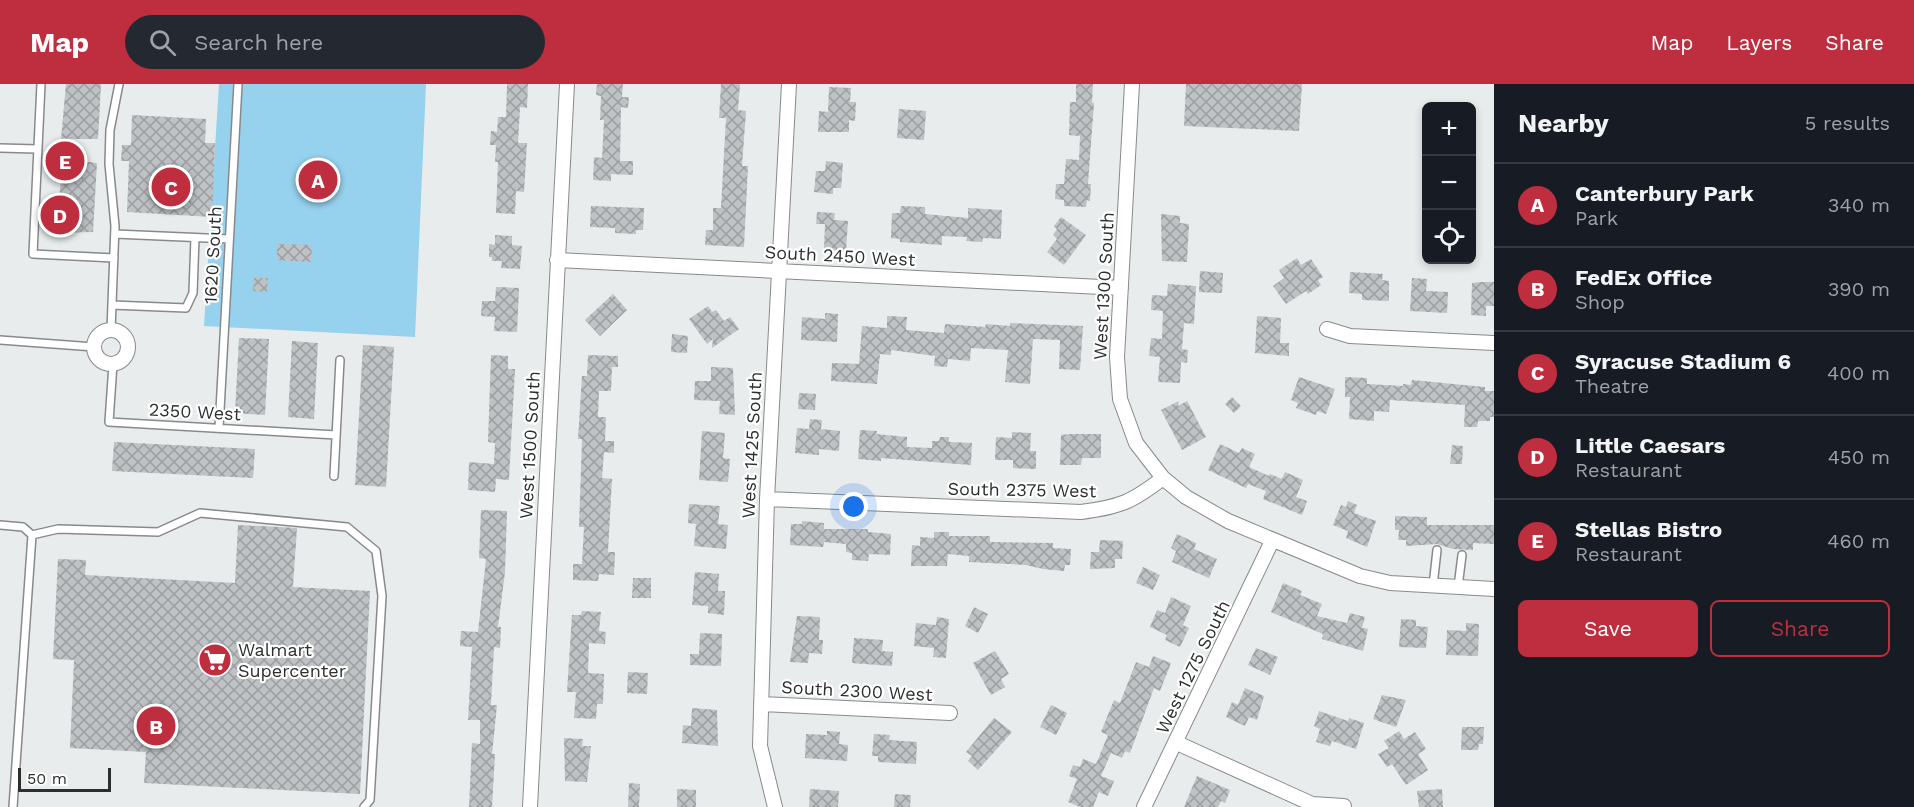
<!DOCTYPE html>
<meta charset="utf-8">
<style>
body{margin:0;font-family:"Work Sans",sans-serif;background:#242831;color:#f1f3f6}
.controls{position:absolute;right:18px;top:18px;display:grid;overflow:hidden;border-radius:9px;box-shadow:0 3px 9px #0003}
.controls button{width:54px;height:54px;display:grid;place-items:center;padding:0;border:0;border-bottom:2px solid #363941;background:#171b24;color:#f1f3f6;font:30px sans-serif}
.scale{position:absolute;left:18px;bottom:15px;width:93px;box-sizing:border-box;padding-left:6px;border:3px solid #2d2f2f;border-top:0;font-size:16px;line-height:21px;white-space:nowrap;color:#2d2f2f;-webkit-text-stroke:4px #fff;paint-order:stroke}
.you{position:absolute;left:854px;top:423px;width:21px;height:21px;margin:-15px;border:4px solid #fff;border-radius:50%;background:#1a73e8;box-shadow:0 0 0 9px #1a73e833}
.badge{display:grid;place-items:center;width:39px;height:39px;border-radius:50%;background:#bf2e3f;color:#fff;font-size:20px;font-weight:700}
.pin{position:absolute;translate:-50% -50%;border:3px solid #fff;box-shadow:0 2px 6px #0006}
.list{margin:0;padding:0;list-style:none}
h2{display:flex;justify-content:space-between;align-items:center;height:78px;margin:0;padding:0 24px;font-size:26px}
h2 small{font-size:20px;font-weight:400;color:#9ea1a6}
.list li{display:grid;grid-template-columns:39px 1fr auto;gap:18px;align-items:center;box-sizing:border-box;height:84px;padding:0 24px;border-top:2px solid #363941}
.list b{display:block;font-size:22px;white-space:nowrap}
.list p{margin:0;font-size:20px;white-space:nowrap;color:#9ea1a6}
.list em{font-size:20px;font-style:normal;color:#9ea1a6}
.actions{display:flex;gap:12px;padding:18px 24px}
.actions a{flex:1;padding:14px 0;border:2px solid #bf2e3f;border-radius:9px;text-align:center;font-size:21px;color:#bf2e3f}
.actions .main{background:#bf2e3f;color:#fff}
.icon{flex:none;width:33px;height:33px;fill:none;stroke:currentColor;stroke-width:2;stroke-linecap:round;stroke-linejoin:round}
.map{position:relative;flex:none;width:1494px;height:723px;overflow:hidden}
header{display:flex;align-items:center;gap:36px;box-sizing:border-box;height:84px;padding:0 30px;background:#bf2e3f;color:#fff}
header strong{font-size:28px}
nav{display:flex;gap:33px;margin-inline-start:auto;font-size:21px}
.search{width:420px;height:54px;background:#242831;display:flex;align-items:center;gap:15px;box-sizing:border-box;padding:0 21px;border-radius:33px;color:#9ea1a6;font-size:22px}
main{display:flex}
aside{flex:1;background:#171b24}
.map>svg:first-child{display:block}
.green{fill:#96d1ee}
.building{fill:url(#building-cross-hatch)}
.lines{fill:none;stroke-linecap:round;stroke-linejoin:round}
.service-casing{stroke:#878a8c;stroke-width:10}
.minor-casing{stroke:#878a8c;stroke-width:16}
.service{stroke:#fff;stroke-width:7}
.minor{stroke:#fff;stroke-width:14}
.labels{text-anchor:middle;stroke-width:4.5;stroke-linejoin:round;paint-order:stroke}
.street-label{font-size:18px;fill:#2d2f2f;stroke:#fff}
.poi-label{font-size:18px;fill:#2d2f2f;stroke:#fff;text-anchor:start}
</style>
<header>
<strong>Map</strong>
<div class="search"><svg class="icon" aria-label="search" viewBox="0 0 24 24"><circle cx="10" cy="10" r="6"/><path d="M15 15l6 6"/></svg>Search here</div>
<nav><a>Map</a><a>Layers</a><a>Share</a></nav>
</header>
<main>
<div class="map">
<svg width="1494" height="723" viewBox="0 0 1494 723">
<defs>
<pattern id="building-cross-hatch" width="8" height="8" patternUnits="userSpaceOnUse" patternTransform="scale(1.5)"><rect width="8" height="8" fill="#bec2c4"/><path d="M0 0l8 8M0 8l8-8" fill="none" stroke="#9b9ea0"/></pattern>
</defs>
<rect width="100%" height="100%" fill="#e8eced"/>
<path class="green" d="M219,0h207l-11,253 -211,-11z"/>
<path class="building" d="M66,0h35l-3,55h-37z
M507,0h21l-1,24 -7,-1 -2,36h9l-3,49 -8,-1 -1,23 -19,-1 2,-51h-3l1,-17h-6l1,-14 6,1 1,-15h8z
M597,0h26l-1,13h7l-1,11 -7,-1 -1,54h13v14l-22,-1v7l-18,-1 1,-23 8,1 2,-38h-4l1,-24 -5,-1z
M721,0h19l-2,26 8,1 -4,55h6l-4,81 -39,-2 1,-15h7v-22h8l5,-90h-7z
M1076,0h17l-1,19h2l-6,81h3l-1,17 -3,-1 -1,7 -22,-1v-6l-9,-1 1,-15h8l2,-25 13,1 1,-24 -11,-1 1,-33h6z
M1186,0h116l-3,47 -115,-5z
M829,3l22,1 -1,14h6l-1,19 -6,-1v12h-31l1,-21 9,1z
M899,25l27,2 -2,29 -27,-2z
M132,31l74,4 -1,24h10l-3,74 -85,-5 2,-51h-8l1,-16h9z
M60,74l37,5 -4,69 -36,1 4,-57h-2z
M826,77l17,2 -2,25h-8v6l-19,-2 2,-21h9z
M591,122l53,2 -1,22h-7v4l-21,-1v-5l-25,-1z
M901,122l24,1v7l43,4v-10l34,2 -1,29 -18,-1 -1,4 -16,-1 1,-4 -25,-1v9l-42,-3v-3l-9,-1 1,-25h8z
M817,128l18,1 -1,7 14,1 -2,30 -22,-1 1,-26h-9z
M1161,130l19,2v7l9,1 -2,38 -25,-1z
M1061,133l25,18 -22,30 -17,-13 10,-13 -4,-4 4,-6 -3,-3z
M495,151l17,1v9l10,1 -2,23 -19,-1 1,-7h-10v-4h-3v-13l6,1z
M277,160l35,1 -1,17 -34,-2z
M1297,174l4,7 10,-6 12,18 -5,3 3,5 -13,9 -2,-3 -20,13 -13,-18 11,-8 -5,-8z
M1200,187l23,2 -1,20 -23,-1z
M1350,188l33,2 -1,6 7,1v20l-27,-1v-6l-13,-1z
M254,194h14l-1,14 -14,-1z
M1412,194l15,1 -1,12 22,1 -1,21 -37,-2z
M1480,198h14v24h-8v10l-15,-1 1,-32z
M1168,200l28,2 -2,38 -10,-1 -2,26 6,1 -1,13 -6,-1 -1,21 -22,-1 2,-25 -11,-1 2,-18 11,1 1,-28 -12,-1 1,-15 15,1z
M496,203l23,1 -2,44 -23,-1 1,-14 -14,-1 1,-15h13z
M613,210l14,16 -27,26 -15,-16z
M708,222l4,6 4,-2 8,11 6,-4 9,12 -27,19 1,-9 -6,5 -18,-25z
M825,229l13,1 -1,28 -36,-2 1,-23 23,2z
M887,232l20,1 -1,13 38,3 1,-9 40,3 1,-3 24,2v-3l73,3 -3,44 -21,-1 1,-29 -27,-1 -3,45 -25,-2 3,-32 -37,-2 -1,13 -22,-2 -1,8 -13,-1 1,-10 -44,-6v5l-11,-1 -3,30 -46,-3 1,-18 27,1 3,-38 25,2z
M1257,232l24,2 -1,25h9v13l-34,-3z
M672,250l16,2 -1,17 -16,-1z
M239,254l30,1 -4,76 -30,-2z
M292,257l26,2 -4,76 -26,-2z
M363,261l31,2 -8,140 -31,-2z
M491,271l17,1v13h7l-6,111 -13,-1 -1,13 -27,-2 1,-28 25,2 1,-21 -7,-1z
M588,271l30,1v11h-6l-1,24h-12l-1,26h8l-1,24h9v12l-10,-1 -2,26 10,1 -4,73h7l-1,23 -15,-1 -1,7 -25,-1v-16h9l2,-37h-5l3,-88h-4l4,-63h5z
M711,283l22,1 2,47 -16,-1 1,-13 -26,-1 1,-19h16z
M1299,293l36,12 -9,25 -9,-3 -1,4 -20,-7 2,-5 -7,-3z
M1345,293l22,1v6l36,2v-2l8,1 1,-5 73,7v4h9v26h-4v4h-12l-1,6h-13l1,-22 -75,-5 -1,12 -15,-1v10l-25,-2 1,-22h-5z
M799,309l17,1 -1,16 -17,-1z
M1232,313l9,9 -7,7 -9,-9z
M1179,317l-1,5 9,-5 19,36 -24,13 -21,-40z
M810,335l12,1 -1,9 19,2 -1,20 -20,-2v6l-24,-2 2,-25 12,1z
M860,346l17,1 -1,3 31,3v10l25,1v-7h7l1,-4h9v5l23,1 -1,22 -90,-7v3l-23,-2z
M702,347l23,2 -2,25 7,1 -2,23 -29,-2z
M1012,348l19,1 -1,18h6v18l-23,-1v-8h-18l1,-23 16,1z
M1069,350h32v24h-19l-1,7h-21l1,-30z
M114,358l141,7 -2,29 -141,-7z
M1220,360l19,9 3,-5 13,6 -6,13 20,9 1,-2 12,5 3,-7 18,8 -7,17 11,4 -5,14 -39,-16 3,-8 -18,-7 -2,4 -38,-18z
M1452,361l11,1 -1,18h-12z
M1348,417l9,4 -3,8 22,8 -9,26 -21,-9 2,-7 -15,-6 8,-20 5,2z
M689,420l31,2 -2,18 10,1 -2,24 -32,-3 2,-22 -8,-1z
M481,426l26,1 -2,61 -7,55h3l-1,21 -6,-1 -3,58h6l-5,49h3l-3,53h-23l3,-64 8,1v-24h-12l4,-73 -12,-1 1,-15 17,1 8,-73 -7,-1z
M1395,432l32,1v8h67v19l-21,-1v7l-20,-1 -16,-5 -31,2v-6h-8l1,-10h-4z
M802,437l22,2v6h44v3l23,2 -1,21 -21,-1 -1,7 -16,-1v-7l-6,-1v-8l-22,-2 -1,5 -33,-2 1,-21h11z
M238,441l59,3 -4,59 77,4 -10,203 -216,-11 2,-31 -76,-4 4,-88 -21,-1 5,-100 28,1 -1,15 150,8z
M934,448h15v4h41v6l63,1v5l18,1 -1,16h-5l-1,6 -21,-2 -17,-4 -57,-3v-6l-21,-2 -1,12h-36l1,-21 8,1v-9l14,1z
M1177,450l19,9 -2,6 23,10 -8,19 -37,-16 4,-11 -5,-3z
M1100,456l23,1 -1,18h-7v9l-25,1 1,-17h8z
M1143,483l17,8 -7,15 -17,-7z
M695,488l24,2 -1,17h7l-1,24 -16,-2v-7l-16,-1z
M633,494h18v20h-19z
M1283,499l19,8 -2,4 22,9 -5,12 30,7 3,-10 15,4 -3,11 6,1 -5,22 -41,-12 1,-5 -52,-22z
M1171,513l20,9 -8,19 6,3 -9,19 -15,-7 2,-5 -17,-8 7,-17 8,3z
M974,523l14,7 -10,19 -13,-7z
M582,527l19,1 -2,19 7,1 -1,12 -16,-1 -1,30 16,1 -1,30h-6l-1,15 -22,-1 2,-26h-9l5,-77h9z
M797,532l23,1 -1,23h4l-1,14 -13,-1 -1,10 -18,-1z
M937,533l12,2 -3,39 -13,-1 1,-9 -20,-2 2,-23 20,2z
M1401,535l15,1v6l12,1 -2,21 -27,-1z
M1466,539l13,1 -1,32 -32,-1 1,-25 19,1z
M700,549l22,1 -1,32 -31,-1v-11h9z
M854,554l29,2 -1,11 11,1 -1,14 -40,-3z
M1256,564l22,9 -8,18 -22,-10z
M995,567l14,23 -8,5 4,8 -14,8 -18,-32z
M1153,572l18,7 -11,28 -6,-3 -24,65 -5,-2 -3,7 -11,-5 -10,23 13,5 -6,15 -9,-4 -6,15h-13l-12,-5 9,-23 -8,-3 4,-11 7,2 3,-8 13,5 12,-29 -7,-3 13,-32 6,3 16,-41 13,5z
M628,588l20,1 -1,21 -20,-1z
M1245,604l19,8 -7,24 -8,-3 -4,9 -19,-9 6,-15 6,3z
M1382,611l24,5 -10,27 -23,-8z
M1051,621l16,8 -11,22 -16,-8z
M692,624l25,2 1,36 -36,-3 1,-18 8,1z
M1319,627l29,10 1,-3 15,5 -8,26 -24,-8 -2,5 -14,-4 4,-13 -6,-3z
M994,634l18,14 -34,38 -10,-9 4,-5 -6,-4z
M1462,643h22l-1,17h-4l-1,6h-17z
M827,647l13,1 -1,12 9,1 -1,16 -42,-3 1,-24 21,1z
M1399,647l5,8 11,-7 11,17 -8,5 10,16 -22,15 -14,-21 -5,3 -9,-13 11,-6 -5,-7z
M874,650l16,1 -1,5 28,2 -1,22 -38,-2v-6h-6z
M564,654l19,1 -1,7h9l-4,36 -22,-1z
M1197,692l33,14 -5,13 -4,-2 -3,6h-34z
M629,699l11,1 -1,23h-11z
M677,705l19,1v17h-19z
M810,705l29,2 -1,16h-29z
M1442,705l1,18h-24l-2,-16z
M895,710l16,1 -1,12h-16z"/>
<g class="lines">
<defs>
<path id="service" d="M41,0l-8,170 81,4
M0,64l37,1
M115,150l114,5
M112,221l74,3 7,-15 2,-55
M111,246l4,-104 -6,-62 1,-34 9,-46
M0,256l94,7
M113,280l-4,58 227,13
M219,344l19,-344
M334,392l6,-116
M0,441l23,2 9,8 -19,272
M32,451l26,-6 100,3 42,-19 147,14 29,24 6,45 -12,204 -6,7
M1433,502l4,-36
M1458,503l4,-32"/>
<path id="minor" d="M1132,0l-15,273 3,42 16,44 27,35 23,19 42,24 132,55 30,7 104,6
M557,176l564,28
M1327,245l23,7 144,7
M94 263a17 17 0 1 1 34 0a17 17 0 1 1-34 0Z
M767,415l314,13c39,-5 51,-10 82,-34
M761,620l189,9
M1177,659l135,61 32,2
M530,723l37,-723
M775,723l-15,-61 7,-247 22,-415
M1144,723l128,-266"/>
</defs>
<use href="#service" class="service-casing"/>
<use href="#minor" class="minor-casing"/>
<use href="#service" class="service"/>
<use href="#minor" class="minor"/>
</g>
<defs>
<symbol id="supermarket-disc" viewBox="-11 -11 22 22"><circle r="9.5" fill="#bf2e3f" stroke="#fff"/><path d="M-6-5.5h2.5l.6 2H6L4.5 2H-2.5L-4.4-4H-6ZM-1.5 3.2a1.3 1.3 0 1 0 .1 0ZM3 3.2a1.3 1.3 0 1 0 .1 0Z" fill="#fff"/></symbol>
</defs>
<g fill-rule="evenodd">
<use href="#supermarket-disc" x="196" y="557" width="38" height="38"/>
</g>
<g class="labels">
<g class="street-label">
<text transform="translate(213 171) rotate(-87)" y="6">1620 South</text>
<text transform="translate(840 172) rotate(3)" y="6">South 2450 West</text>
<text transform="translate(1104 202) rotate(-87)" y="6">West 1300 South</text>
<text transform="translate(195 328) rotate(3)" y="6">2350 West</text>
<text transform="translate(530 361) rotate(-87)" y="6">West 1500 South</text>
<text transform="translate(752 361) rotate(-87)" y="6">West 1425 South</text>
<text transform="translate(1022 406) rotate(1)" y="6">South 2375 West</text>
<text transform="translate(1193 583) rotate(-64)" y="6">West 1275 South</text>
<text transform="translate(857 607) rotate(3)" y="6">South 2300 West</text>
</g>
<g class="poi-label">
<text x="238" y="572">Walmart<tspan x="238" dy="21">Supercenter</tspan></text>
</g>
</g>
</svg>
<div class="controls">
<button>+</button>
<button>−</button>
<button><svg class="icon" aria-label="locate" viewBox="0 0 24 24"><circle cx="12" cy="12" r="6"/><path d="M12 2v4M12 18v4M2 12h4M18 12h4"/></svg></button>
</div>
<div class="scale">50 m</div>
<div class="you"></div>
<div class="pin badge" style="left:318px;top:96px">A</div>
<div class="pin badge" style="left:156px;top:642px">B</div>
<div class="pin badge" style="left:171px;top:103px">C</div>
<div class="pin badge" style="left:60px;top:131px">D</div>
<div class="pin badge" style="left:65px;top:77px">E</div>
</div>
<aside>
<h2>Nearby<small>5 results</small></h2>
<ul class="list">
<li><span class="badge">A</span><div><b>Canterbury Park</b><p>Park</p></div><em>340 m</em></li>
<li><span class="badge">B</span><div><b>FedEx Office</b><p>Shop</p></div><em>390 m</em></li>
<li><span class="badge">C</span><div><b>Syracuse Stadium 6</b><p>Theatre</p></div><em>400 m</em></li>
<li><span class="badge">D</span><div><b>Little Caesars</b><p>Restaurant</p></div><em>450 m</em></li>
<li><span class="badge">E</span><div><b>Stellas Bistro</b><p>Restaurant</p></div><em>460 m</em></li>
</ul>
<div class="actions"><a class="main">Save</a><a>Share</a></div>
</aside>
</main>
